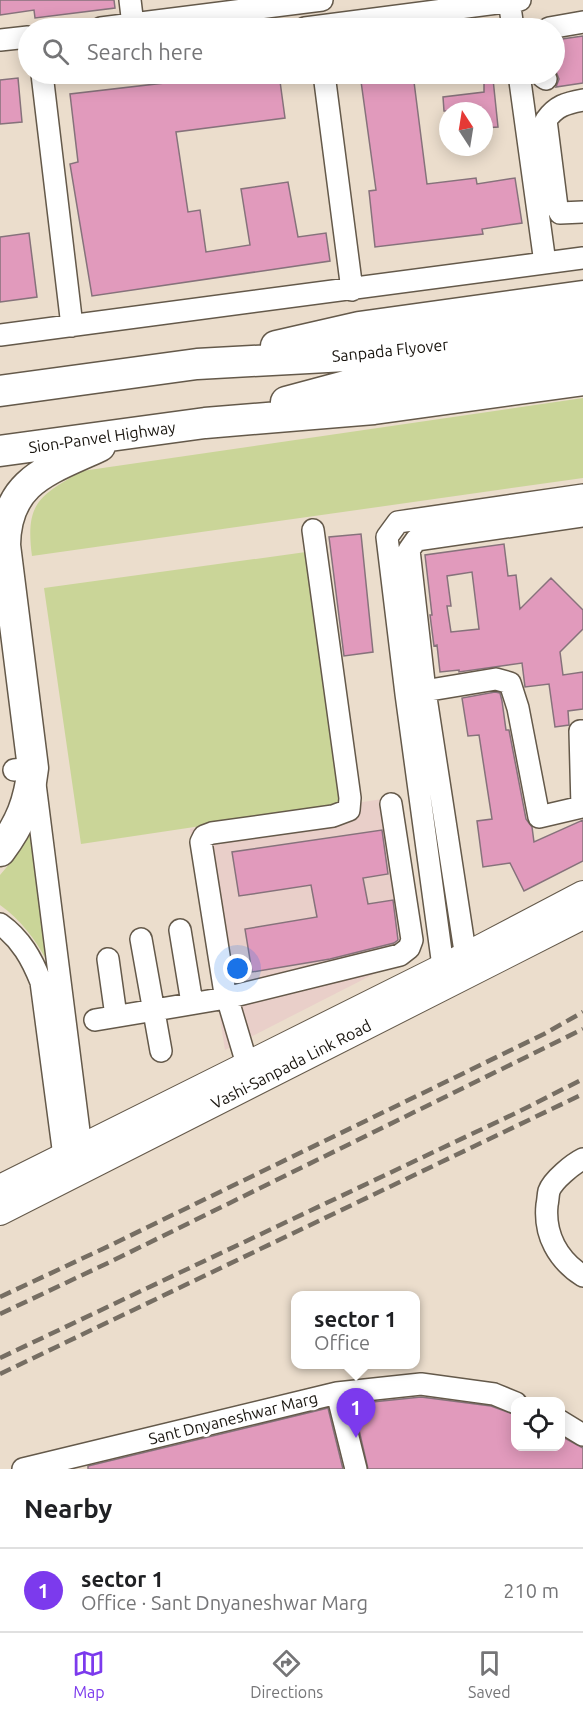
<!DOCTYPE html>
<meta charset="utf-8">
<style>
body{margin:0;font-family:Ubuntu,sans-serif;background:#f6f6f6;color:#202124}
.controls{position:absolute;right:18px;bottom:18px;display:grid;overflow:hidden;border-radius:12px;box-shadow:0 3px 15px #0003}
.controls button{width:54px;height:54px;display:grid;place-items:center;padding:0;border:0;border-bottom:2px solid #e0e0e0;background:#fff;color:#202124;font:30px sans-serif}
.compass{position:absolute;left:439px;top:102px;width:54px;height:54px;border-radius:50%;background:#fff;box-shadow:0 3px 15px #0003;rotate:348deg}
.you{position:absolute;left:238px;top:969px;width:21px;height:21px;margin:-15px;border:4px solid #fff;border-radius:50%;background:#1a73e8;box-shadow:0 0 0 9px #1a73e833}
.badge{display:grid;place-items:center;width:39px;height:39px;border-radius:50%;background:#7c3aed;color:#fff;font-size:20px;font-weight:700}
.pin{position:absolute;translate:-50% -50px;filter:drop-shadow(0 2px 3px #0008)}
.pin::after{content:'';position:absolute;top:32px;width:21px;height:18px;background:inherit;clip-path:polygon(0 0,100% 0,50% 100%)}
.popup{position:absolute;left:291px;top:1291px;width:129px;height:78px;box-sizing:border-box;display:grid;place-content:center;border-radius:12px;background:#fff;filter:drop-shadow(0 2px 4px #0005);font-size:20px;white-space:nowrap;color:#757577}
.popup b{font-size:22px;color:#202124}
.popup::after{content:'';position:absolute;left:50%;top:100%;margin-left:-12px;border:12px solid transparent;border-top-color:#fff}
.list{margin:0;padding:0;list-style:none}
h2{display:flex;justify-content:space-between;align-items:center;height:78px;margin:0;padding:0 24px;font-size:26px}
h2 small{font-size:20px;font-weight:400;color:#757577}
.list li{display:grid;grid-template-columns:39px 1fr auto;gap:18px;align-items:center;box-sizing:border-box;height:84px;padding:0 24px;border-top:2px solid #e0e0e0}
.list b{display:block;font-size:22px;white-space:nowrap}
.list p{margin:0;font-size:20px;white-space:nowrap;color:#757577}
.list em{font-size:20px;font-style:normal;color:#757577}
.icon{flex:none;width:33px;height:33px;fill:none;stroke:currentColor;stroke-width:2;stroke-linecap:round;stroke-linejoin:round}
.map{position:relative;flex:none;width:583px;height:1469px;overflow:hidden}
.search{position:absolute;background:#fff;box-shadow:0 3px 15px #0003;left:18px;right:18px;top:18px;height:66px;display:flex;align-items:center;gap:15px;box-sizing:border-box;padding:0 21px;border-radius:33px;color:#757577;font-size:22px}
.sheet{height:162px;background:#fff}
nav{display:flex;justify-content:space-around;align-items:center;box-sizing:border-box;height:84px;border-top:2px solid #e0e0e0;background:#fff;font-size:16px;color:#757577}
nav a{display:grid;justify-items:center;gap:3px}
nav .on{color:#7c3aed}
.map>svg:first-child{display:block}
.education{fill:#e9cfc9}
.green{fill:#cad598}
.building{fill:#e19abc;stroke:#86727b;stroke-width:1.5;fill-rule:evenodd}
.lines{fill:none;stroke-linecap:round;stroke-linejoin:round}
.minor-casing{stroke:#64594a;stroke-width:24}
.major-casing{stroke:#64594a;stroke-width:28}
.highway-casing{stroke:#64594a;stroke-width:33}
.minor{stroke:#fff;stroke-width:21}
.major{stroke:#fff;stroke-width:26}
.highway{stroke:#fff;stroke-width:30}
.rail{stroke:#766e63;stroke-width:4.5;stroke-dasharray:12 6;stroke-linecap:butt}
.labels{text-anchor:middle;stroke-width:6;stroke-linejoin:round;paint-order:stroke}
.street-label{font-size:16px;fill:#18140e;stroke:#fff}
</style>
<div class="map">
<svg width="583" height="1469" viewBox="0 0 583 1469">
<rect width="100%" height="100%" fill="#ebddcc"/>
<path class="education" d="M395,797l24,154 -194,99 -35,-221z"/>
<path class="green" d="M583,398v80l-551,78c-7,-53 7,-60 50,-85z
M306,552l36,253 -261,39 -37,-256z
M30,830l17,131c-12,-22 -26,-41 -47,-56v-30l11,-13z"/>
<path class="building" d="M0,0h114l1,8 -80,10 -1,-8 -34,5z
M583,36v47l-27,4 3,-8 -4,-10v-29z
M189,74h90l6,44 -109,14 12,80 12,-2 6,42 44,-7 -9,-56 47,-7 10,55 28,-4 4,28 -238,35 -22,-132 8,-2 -8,-68 120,-14z
M360,74h53l14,110 49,-6 1,6 38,-6 7,45 -40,6 1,5 -108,13 -6,-56 7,-1z
M18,78l4,44 -22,2v-44z
M484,79h9l5,48 -14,1v-17h-40l-1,-14 41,-5z
M29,233l8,64 -37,5v-65z
M361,534l12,118 -29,4 -15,-119z
M504,544l4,32 8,-1 4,34 31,-31 32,32v19l-23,23 3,23 20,-3v37l-15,2 1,14 -14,2 -6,-43 -24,3 -3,-24 -63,9v-2l-19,2 -3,-27 -3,1 -4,-31h2l-7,-60zM472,572l7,57 -28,3 -4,-26h4l-4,-30z
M495,692l5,1 2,8 4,29h3l17,89 6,8 2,15 49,-22v41l-59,30 -14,-28 -27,4 -6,-46 15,-2 -13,-84 -11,1 -6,-38z
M382,830l6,44 -25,4 5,26 25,-4 5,40 -4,3 -64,16 -78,13 -7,-43 72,-12 -6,-32 -72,11 -7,-44z
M421,1397l70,9 25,9v31h45v-10l22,12v21h-215l-15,-65z
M328,1408l15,61h-255v-3z"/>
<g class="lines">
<defs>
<path id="minor" d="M130,0l3,25 5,3
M509,0l4,28
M101,28l221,-28
M305,28l215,-28
M549,28l34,-6
M0,40l28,-3
M42,74l30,252
M324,74l28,216
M519,74l26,189
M543,74v3l3,2
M583,100c-17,3 -27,6 -37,20l11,87 3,6 23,-1
M0,335l583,-77
M412,693l84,-14 14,4 8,25 21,109 43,-10 -2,-76h3
M14,770l19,-2 48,379 5,14
M0,924c21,15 32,35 41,58l23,174 5,13
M180,930l12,73
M141,939l20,112
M108,959l8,57
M468,971l-43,-280 -16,-141 7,-10 167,-24
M445,981l-39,-287 -19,-157 11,-15 185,-27
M95,1020l131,-22 174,-43 9,-7 3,-8 -21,-136
M247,1064l-23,-77 -23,-145 3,-6 8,-3 121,-17 16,-6 1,-12 -37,-268
M583,1159c-10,5 -30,21 -34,32 -1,4 -1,10 -2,14 -3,30 11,55 36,71
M337,1393l19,76
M560,1421l23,14
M23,1469l314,-76 84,-9 73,10 22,9"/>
<path id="major" d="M0,1188l465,-232 118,-62
M0,1212l583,-296"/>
<path id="highway" d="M276,346l83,-19 224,-31
M0,391l197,-27 167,-9 219,-30
M286,402l82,-22 215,-29
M0,451l205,-28 169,-14 209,-29
M0,851c21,-28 29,-49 33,-83l-28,-223c1,-65 44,-75 95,-99"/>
</defs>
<use href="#minor" class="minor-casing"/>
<use href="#major" class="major-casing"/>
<use href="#highway" class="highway-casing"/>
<use href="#minor" class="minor"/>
<use href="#major" class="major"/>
<use href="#highway" class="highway"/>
<path class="rail" d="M0,1297l111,-52 433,-211 39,-22
M0,1314l112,-53 471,-232
M0,1358l518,-246 65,-33
M0,1374l583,-280"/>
</g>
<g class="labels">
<g class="street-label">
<text transform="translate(390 350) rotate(-6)" y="6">Sanpada Flyover</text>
<text transform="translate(102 437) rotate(-8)" y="6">Sion-Panvel Highway</text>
<text transform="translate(291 1064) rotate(-27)" y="6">Vashi-Sanpada Link Road</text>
<text transform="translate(233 1418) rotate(-14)" y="6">Sant Dnyaneshwar Marg</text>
</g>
</g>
</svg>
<div class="controls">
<button><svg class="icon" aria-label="locate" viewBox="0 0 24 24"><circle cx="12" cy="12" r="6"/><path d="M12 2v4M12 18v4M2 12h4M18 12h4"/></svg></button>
</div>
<svg class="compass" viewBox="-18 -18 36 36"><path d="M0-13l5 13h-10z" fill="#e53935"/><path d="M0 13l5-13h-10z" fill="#757577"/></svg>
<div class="you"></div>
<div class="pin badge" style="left:356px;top:1438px">1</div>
<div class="popup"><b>sector 1</b>Office</div>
<div class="search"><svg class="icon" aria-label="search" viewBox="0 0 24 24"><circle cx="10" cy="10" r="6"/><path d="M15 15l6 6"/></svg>Search here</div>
</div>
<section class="sheet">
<h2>Nearby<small></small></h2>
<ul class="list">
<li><span class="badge">1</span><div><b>sector 1</b><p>Office · Sant Dnyaneshwar Marg</p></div><em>210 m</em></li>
</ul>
</section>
<nav>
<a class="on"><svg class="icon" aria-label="map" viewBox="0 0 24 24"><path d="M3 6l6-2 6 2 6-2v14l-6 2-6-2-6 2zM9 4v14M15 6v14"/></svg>Map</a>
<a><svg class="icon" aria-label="directions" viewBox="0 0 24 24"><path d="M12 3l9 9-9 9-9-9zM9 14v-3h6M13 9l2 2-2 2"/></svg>Directions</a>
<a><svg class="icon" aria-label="saved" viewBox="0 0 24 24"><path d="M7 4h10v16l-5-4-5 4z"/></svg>Saved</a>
</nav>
